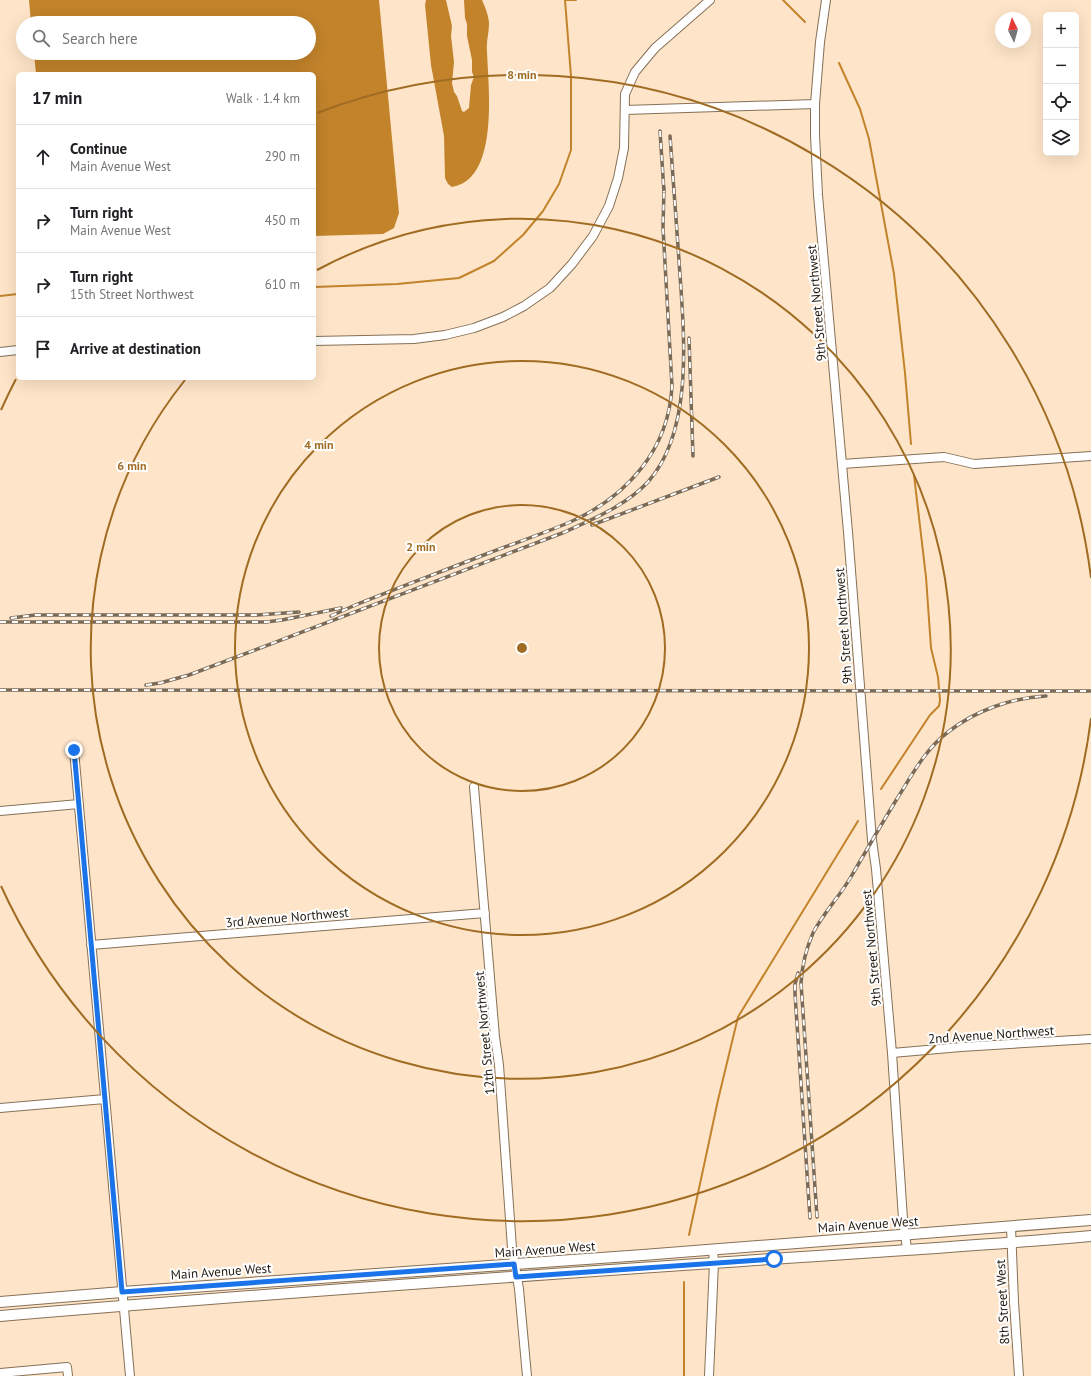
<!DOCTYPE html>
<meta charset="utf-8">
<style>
body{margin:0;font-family:"PT Sans",sans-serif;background:#f6f6f6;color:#202124}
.controls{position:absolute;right:12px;top:12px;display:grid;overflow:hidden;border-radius:6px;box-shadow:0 4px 16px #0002}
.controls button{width:36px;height:36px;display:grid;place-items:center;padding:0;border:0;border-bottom:1px solid #e0e0e0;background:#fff;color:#202124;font:20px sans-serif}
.compass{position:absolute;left:995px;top:12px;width:36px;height:36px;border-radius:50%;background:#fff;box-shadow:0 4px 16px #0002;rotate:355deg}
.stop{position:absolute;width:12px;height:12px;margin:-9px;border:3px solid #1a73e8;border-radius:50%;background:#fff}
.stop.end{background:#1a73e8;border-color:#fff;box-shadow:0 1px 4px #0008}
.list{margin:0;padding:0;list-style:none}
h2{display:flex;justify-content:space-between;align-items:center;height:52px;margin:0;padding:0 16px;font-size:17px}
h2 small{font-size:13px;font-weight:400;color:#757577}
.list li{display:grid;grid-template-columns:26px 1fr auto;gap:12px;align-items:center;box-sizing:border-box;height:64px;padding:0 16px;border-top:1px solid #e0e0e0}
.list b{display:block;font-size:15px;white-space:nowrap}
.list p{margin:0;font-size:13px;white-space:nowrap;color:#757577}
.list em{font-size:13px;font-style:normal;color:#757577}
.icon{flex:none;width:22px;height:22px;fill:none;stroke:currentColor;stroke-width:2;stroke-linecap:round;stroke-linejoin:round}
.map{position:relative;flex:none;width:1091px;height:1376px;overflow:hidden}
.search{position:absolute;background:#fff;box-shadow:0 4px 16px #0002;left:16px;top:16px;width:300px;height:44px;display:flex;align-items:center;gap:10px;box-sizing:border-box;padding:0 14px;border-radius:22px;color:#757577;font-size:15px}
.panel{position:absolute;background:#fff;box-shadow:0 4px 16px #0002;left:16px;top:72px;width:300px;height:308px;border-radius:6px}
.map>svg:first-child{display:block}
.water{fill:#c2832b}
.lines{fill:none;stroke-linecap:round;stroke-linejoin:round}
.stream{stroke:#c2832b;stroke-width:2}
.minor-casing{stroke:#867057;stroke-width:10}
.major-casing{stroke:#867057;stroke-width:12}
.minor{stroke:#fff;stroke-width:8}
.major{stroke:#fff;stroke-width:10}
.rail-casing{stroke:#7a6b59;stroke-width:3.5}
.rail{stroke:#fff;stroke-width:2;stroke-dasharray:6;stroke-linecap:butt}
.route{stroke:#1a73e8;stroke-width:5}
.ring{fill:none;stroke:#a06c23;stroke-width:2}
.labels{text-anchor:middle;stroke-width:4;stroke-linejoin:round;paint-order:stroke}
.street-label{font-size:13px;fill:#221a0f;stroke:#fff}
.centre{fill:#a06c23;stroke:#fff;stroke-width:2}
.ring-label{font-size:12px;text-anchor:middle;font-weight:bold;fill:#a06c23;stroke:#fff;stroke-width:4;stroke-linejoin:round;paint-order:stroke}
</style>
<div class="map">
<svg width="1091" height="1376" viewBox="0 0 1091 1376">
<rect width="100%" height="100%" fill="#fee5c9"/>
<path class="water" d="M29,0h350l20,213 -5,15 -11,6 -69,2v-162h-278l-2,-21h275v-30h-278z
M426,0h20l6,26 -1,10 3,26 -2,21 2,9 3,4 5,15 2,1 5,-4 2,-23 3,-8 -2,-5v-12l-5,-24v-12l-2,-6 -1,-18h18c3,7 7,16 7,24 0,9 -3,18 -2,27 1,34 13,128 -35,136l-4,-3 -3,-6 -1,-42 -13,-71 -6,-60z"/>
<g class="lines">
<path class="stream" d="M783,0l22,22
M839,63l21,46 9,30 25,135 11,99 6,71
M314,287l83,-3 62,-6 35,-17 29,-26 20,-24 16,-27 12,-34v-74l-6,-76h11
M0,296l18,-2
M881,789l49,-74 9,-9 1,-6 -2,-23 -7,-29 -5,-71 -12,-102
M689,1235l29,-135 20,-83 120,-196
M684,1282v94"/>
<defs>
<path id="minor" d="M826,0l-6,42 -5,62v31l3,60 30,337 24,308 4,29 16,184 11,166 4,30
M625,110l190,-6
M314,341l100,-2 31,-4 29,-7 29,-11 21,-11 26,-18 22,-24 21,-28 16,-30 9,-28 6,-30 1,-54 10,-22 20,-24 55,-48
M0,352l18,-2
M842,464l102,-7 30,7 117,-8
M74,750l56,626
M474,787l21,250 4,28 13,183 7,41 8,87
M0,811l79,-7
M91,945l394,-32
M892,1053l69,-6 130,-8
M0,1108l105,-9
M1011,1227l3,75 5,74
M0,1373l67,-6 1,9
M709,1376l5,-113 -1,-14"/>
<path id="major" d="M0,1302l122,-10 521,-37 448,-35
M0,1316c237,-20 475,-37 713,-53 126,-9 252,-16 378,-27"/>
</defs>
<use href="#minor" class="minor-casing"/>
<use href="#major" class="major-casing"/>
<use href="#minor" class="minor"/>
<use href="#major" class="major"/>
<defs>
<path id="rail" d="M660,131l4,61
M689,338l4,118
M592,525l127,-48
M331,616l22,-10c45,-18 90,-35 136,-53 26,-10 53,-19 79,-30 58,-25 101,-73 104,-137l-9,-158 1,-41
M11,618l24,-3h222l42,-3
M0,622h266l16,-2 59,-12
M146,685l14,-2 29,-8 376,-143c30,-14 60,-26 83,-50 48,-54 35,-156 31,-222 -3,-41 -6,-83 -9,-124
M0,690l1091,1
M798,973l-3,11v10l15,224
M817,1217l-16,-234c1,-17 5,-34 12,-50 11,-21 28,-38 39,-58 16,-27 31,-54 48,-81 14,-23 27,-46 48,-62 28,-22 64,-34 98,-36"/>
</defs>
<use href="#rail" class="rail-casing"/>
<use href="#rail" class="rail"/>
</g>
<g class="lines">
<path class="route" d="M74,750l48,542 392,-28 2,13 258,-18"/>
</g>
<g class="ring">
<circle cx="522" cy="648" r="143"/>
<circle cx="522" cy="648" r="287"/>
<path d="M317 270A430 430 0 1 1 185 380"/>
<path d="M1091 718A573 573 0 0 1 1 886M1 410A573 573 0 0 1 16 379M317 113A573 573 0 0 1 1091 578"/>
</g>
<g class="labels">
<g class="street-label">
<text transform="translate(816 303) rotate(-95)" y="5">9th Street Northwest</text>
<text transform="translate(843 626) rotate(-94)" y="5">9th Street Northwest</text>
<text transform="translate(287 917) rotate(-5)" y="5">3rd Avenue Northwest</text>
<text transform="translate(871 948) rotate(-95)" y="5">9th Street Northwest</text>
<text transform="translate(484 1033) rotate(-95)" y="5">12th Street Northwest</text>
<text transform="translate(991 1034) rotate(-4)" y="5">2nd Avenue Northwest</text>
<text transform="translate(868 1224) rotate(-4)" y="5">Main Avenue West</text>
<text transform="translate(545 1249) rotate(-4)" y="5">Main Avenue West</text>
<text transform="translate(221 1271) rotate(-4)" y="5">Main Avenue West</text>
<text transform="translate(1002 1302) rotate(-93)" y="5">8th Street West</text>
</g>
</g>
<circle cx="522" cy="648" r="6" class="centre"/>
<g class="ring-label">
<text x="522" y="79">8 min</text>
<text x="319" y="449">4 min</text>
<text x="132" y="470">6 min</text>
<text x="421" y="551">2 min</text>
</g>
</svg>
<div class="controls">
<button>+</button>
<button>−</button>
<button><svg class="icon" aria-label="locate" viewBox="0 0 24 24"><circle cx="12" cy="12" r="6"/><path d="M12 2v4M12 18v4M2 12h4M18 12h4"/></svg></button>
<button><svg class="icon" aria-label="layers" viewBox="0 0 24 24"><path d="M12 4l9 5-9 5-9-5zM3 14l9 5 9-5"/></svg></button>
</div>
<svg class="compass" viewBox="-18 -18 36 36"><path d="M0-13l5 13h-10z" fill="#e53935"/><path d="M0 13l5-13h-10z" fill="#757577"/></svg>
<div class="stop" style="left:774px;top:1259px"></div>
<div class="stop end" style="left:74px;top:750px"></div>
<div class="search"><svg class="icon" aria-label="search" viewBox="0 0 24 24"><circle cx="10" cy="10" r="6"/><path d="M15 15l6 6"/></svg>Search here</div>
<section class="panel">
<h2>17 min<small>Walk · 1.4 km</small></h2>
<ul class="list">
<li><svg class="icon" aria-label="ahead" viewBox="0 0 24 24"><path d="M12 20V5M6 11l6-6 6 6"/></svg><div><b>Continue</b><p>Main Avenue West</p></div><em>290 m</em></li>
<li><svg class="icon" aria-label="right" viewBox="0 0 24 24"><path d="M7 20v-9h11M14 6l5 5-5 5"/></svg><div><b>Turn right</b><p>Main Avenue West</p></div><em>450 m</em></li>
<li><svg class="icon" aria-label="right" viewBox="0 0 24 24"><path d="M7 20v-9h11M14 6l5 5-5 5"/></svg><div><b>Turn right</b><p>15th Street Northwest</p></div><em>610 m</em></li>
<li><svg class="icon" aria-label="arrive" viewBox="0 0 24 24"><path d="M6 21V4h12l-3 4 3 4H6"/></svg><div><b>Arrive at destination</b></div></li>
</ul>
</section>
</div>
